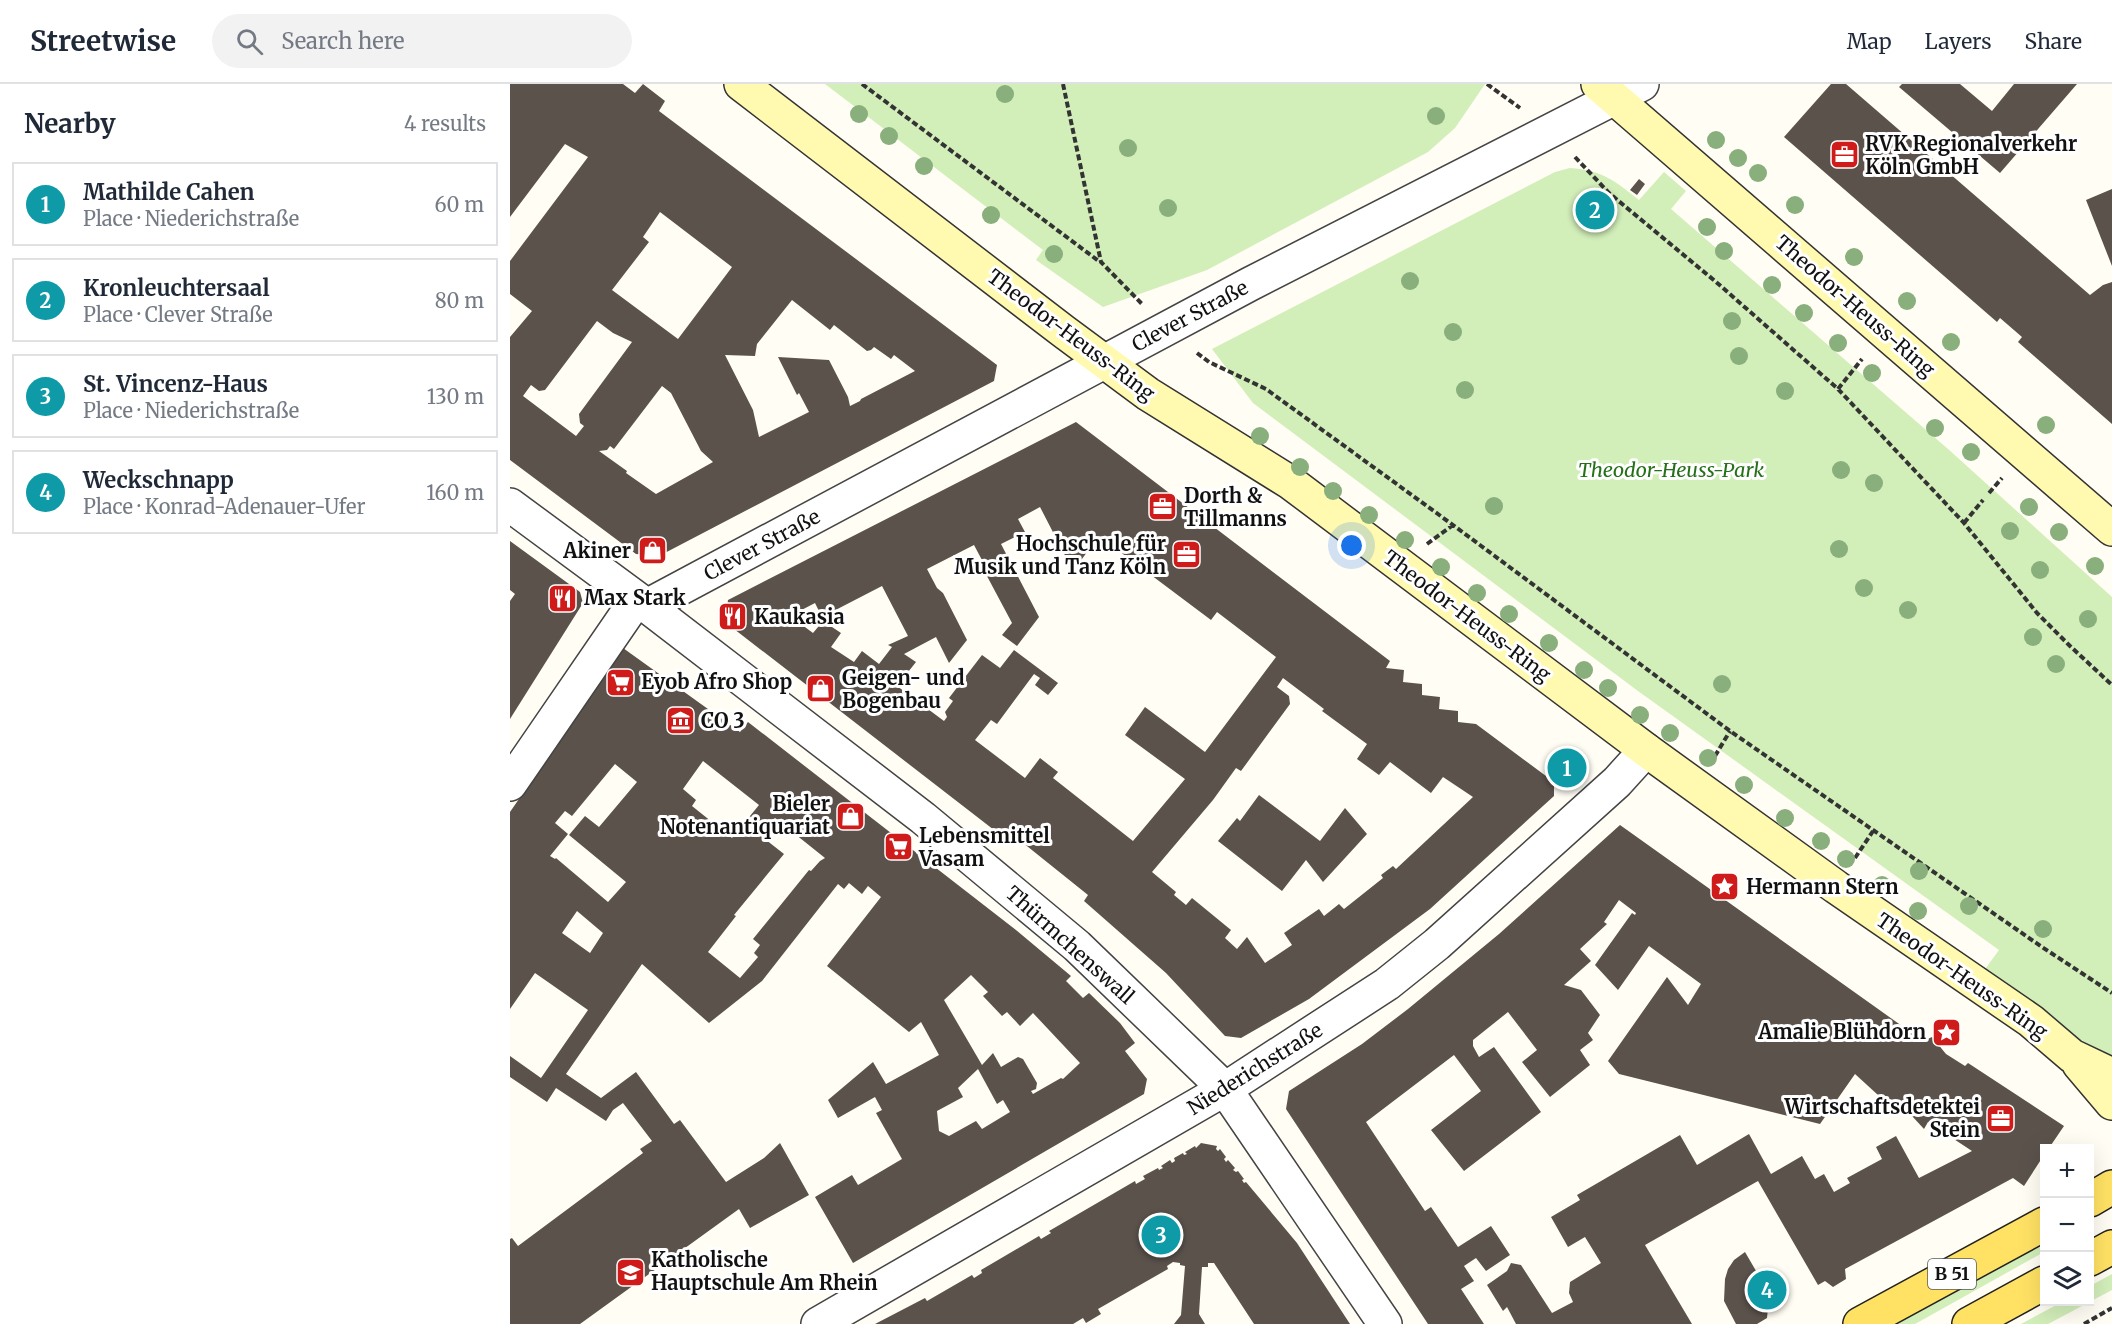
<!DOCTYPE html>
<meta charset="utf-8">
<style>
body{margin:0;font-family:Merriweather,serif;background:#f2f2f3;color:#1f2937}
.controls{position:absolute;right:18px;bottom:18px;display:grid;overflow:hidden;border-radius:0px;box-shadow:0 6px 24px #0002}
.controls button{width:54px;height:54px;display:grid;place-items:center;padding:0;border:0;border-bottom:2px solid #e0e1e3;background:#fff;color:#1f2937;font:30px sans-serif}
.you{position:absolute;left:842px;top:462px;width:21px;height:21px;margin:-15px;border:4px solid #fff;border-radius:50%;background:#1a73e8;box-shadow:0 0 0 9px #1a73e833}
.badge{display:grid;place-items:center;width:39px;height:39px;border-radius:50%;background:#d93025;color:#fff;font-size:20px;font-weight:700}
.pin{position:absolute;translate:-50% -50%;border:3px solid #fff;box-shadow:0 2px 6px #0006}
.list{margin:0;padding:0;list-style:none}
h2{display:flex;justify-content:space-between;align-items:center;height:78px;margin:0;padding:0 24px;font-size:26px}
h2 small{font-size:20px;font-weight:400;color:#747a83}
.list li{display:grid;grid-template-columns:39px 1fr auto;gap:18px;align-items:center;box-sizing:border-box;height:84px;margin:0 12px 12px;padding:0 12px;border:2px solid #e0e1e3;border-radius:0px}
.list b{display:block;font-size:22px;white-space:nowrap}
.list p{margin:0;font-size:20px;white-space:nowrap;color:#747a83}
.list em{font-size:20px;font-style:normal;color:#747a83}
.icon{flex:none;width:33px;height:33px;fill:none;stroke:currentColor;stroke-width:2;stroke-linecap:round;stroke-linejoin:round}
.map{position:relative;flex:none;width:1602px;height:1240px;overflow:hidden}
header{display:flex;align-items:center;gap:36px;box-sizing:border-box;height:84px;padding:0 30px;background:#fff;border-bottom:2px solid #e0e1e3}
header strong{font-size:28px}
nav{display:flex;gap:33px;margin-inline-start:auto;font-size:21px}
.search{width:420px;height:54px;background:#f2f2f3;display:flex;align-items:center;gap:15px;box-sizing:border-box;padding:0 21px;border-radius:33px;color:#747a83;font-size:22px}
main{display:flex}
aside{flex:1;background:#fff}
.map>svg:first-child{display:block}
.green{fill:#d2eeb9}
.building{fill:#5b524c;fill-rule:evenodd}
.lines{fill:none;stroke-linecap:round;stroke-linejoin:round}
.minor-casing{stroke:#444;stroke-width:36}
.secondary-casing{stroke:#333;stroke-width:36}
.primary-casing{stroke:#222;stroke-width:36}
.path{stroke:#333;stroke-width:4;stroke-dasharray:6 3;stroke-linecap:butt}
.minor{stroke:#fff;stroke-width:33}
.secondary{stroke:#fffaaf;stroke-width:33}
.primary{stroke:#ffe264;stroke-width:33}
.tree{fill:#88af7c}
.labels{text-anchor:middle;stroke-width:6;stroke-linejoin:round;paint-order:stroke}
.shield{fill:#fff;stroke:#585858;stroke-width:1.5}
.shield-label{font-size:18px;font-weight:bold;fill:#111}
.poi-label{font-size:20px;font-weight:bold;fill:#111;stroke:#fff;text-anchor:start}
.street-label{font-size:20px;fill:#111;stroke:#fff}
.park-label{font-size:20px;font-style:italic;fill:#27701a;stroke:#fff}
</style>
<header>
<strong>Streetwise</strong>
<div class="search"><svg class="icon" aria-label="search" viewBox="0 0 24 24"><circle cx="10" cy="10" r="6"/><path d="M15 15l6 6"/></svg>Search here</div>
<nav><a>Map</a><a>Layers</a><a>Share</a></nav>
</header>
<main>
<aside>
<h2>Nearby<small>4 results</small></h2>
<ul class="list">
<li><span class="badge" style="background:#0f9aa8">1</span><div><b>Mathilde Cahen</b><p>Place · Niederichstraße</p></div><em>60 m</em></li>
<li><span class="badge" style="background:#0f9aa8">2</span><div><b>Kronleuchtersaal</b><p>Place · Clever Straße</p></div><em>80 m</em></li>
<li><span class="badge" style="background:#0f9aa8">3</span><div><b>St. Vincenz-Haus</b><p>Place · Niederichstraße</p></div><em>130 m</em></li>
<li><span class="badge" style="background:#0f9aa8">4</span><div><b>Weckschnapp</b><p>Place · Konrad-Adenauer-Ufer</p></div><em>160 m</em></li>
</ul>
</aside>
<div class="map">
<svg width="1602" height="1240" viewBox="0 0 1602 1240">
<rect width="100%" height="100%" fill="#fffdf4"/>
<path class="green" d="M315,0h660l-30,44 -27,24 -221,118 -104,37 -67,-47 7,-10z
M1060,84c32,2 45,13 69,32l25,-28 22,19 -15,18 277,240 164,148v461l-28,-16 -101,-70 16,-22 -361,-259 -385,-288 -41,-54 343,-177z
M1534,1159v9l-129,72h-18z
M1602,1190v16l-64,34h-27l41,-22h28v-16z"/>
<path class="building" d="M0,0h113l12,9 8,-9 22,17 -6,10 338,254 -3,16 -335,175 -23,-2 -126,-94v-123l22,-26 -22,-17v-33l78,-104 -23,-13 -55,73zM150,128l72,55 -54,72 -66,-49 37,-48 -6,-5zM282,216l38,30 4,-5 33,26 4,-1 3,-3 17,12 3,-4 21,16 -54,28 -1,2 -10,5 -2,-9 -19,-37 -51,-3 19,38 2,-2 10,19 -50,25 -6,-27 -28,-55 30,1 2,-12zM87,237l16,12 19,9 -53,72 1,9 4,3 -8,10 -53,-40 8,-11 8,6 6,-1zM152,302l9,7 30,58 12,11 -57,32 -30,-21 1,-2 -28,-20 8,-1 3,-4 4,3z
M1321,0h15l244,211 13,-10 9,-3v142l-94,-82 4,-5 -22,-19 -3,4 -213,-185z
M1392,0h58l32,27 22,-27h63l-77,89 -101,-86z
M1129,95l6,5 -8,11 -7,-5z
M1602,105v77l-26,-66z
M566,338l314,239 -4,7 18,2 -1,12 19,2v11l18,2 -1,12 19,2v11l18,2 78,58v14l-124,113 -121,90 -68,39 -16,-2 -59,-63 -82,-72 4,-6 -76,-61 -5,6 -282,-218 3,-22zM530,423l33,64 26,-35 112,84 6,-8 59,45 -71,95 -60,-45 -20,28 60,44 -52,62 -80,-63 5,-6 -18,-14 -15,20 -50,-38 16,-20 6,4 37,-50 6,4 -5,7 13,10 10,-12 -44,-33 -14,18 -18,-13 -33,43 4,3 -8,11 2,5 -3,4 -47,-35 19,-24 -12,-8 32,-17 13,26 18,-23 -24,-47 -6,-5 -10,-19 47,-24 9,17 -3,1 32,60 -10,12 15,11 22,-29 -38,-73 24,-12 -7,-13zM372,502l26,50 -20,9 4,2 -13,17 -17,-13 -8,11 -23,-15 10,-14 -18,-12 -10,12 -23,-17 25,-13 7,14zM773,594l41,31 -2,2 45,33 -10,15 22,16 11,-13 41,31 12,-16 30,20 -77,72 -3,-3 -12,9 2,3 -39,31 -5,-5 -15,12 -5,-7 -35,24 8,12 -27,18 -18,-26 -10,12 -12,-11 6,-8 -39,-32 -6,7 -12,-10 2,-3 -24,-20 61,-72 23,-32 5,3 49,-67 -1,-8 -12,-9z
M0,457l70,51 3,11 -73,116v-118l5,-7 -5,-4z
M113,564l117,84 8,-10 268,208 55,46 -5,5 17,17 6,-5 31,30 15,20 -10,8 22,28 -3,15 -291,169 -38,-66 37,-22 6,10 44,-26 -26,-46 6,-3 -7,-13 -37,21 -10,-18 45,-38 13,22 53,-29 -18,-33 -12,10 -82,-66 54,-69 -13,-11 -6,8 -13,-11 -5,6 -6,-5 -76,97 -53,42 -67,-59 -76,110 35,24 35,-26 38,52 6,-4 46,62 38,-24 16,-15 29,52 -59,33 -11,-19 -159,115h-70v-85l2,-1 6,8 125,-93 -3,-4 12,-8 -29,-38 -10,7 -7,11 -50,-33 -9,14 -37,-25v-21l31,22 47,-68 -53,-37 -25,36v-197zM193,677l56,44 -27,33 -40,-32 4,-6 -13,-11zM105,680l22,18 -38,45 -14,-11 -16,19 57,47 -18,20 -52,-44 -1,1 -5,-3 18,-22 -13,-11 10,-12 7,5zM265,734l50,40 -5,3 -9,10 -2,-1 -56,69 7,6 -6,8 4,4 -18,21 -32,-26 28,-36 -2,-1 50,-61 -23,-18zM67,827l26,22 -13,20 -28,-20zM461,891l17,17 -5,4 19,20 5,-4 13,14 13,-13 47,50 -17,16 -2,-1 -28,16 -2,-3 5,-2 1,-6 -14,-24 -5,-2 -17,10 -8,-14 -11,12 -38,-65zM468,985l19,35 6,-4 7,12 -28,17 -6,-8 -27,15 -10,-5 -2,-20 26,-14 -5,-9z
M749,711l61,46 25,-33 22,26 -44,48 -17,-22 -24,31 -64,-50 19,-23 3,3z
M1110,741l303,216 9,-4 14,17 19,12 3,-3 96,63 -15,22h-5v7l-20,31 -11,-8 -168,91 1,10 -13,8 -8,-6 -7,4 -60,-104 -113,64 47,79h-176l-9,-17 -4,4 -16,-26 20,-14 4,-8 10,2 31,48 21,-11 -4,-9 1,-11 31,-19 -16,-26 -17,10 -17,-30 29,-17 -3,-5 103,-60 17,30 52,-31 22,40 31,-18 13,23 9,-5 10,18 16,-9 -3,-5 35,-19 -6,-12 20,-11 23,42 53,-27 -44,-29 -4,7 -12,-13 1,-4 -14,-10 -9,4 -35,-32 -35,50 -201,-50 -11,-13 59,-84 21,28 13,-21 -52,-38 -31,44 -23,-25 37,-52 3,2 1,-2 -17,-13 -15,22 3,2 -27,25 11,12 -27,24 17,5 19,25 -12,18 5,7 -13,10 10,15 -40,32 -28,-35 15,-12 -29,-38 -35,28v6l6,11 15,-10 47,65 -77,59 -33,-41 50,-39 -27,-36 -88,67 59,89 6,-4 27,40 33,-21 19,29 -24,16 -10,-13 -12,8 10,15 -13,8 23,35h-56l-142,-215 3,-18 73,-47 46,-35 91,-75z
M691,1059l16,3 -1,3 2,2 2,-2 6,8 -2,2 2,3 2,-2 7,8 -2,2 3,2 2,-1 6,8 -2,1 2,3 2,-1 51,61 53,81h-96l-40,-61h-6v4h-6l-3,47 6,10h-31l7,-9 4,-49 -5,-1v-2l-7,-1 -6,4 1,3 -70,40 3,5 -15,9 -3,-5 -10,6h-198l50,-26 2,3 45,-26 2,3 8,-5 -1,-3 58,-34 2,3 10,-6 -2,-2 86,-50 1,3 9,-5 -2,-3 15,-8 1,2 4,-2 -2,-2 9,-6 2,3 3,-2 -1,-3 9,-5 1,2 3,-1 -2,-2 10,-6 1,2z
M1235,1168l14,24 6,-2 9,2 5,4 4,8 1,6 -5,9 -11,5 -1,10 -10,6h-21l-12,-23 1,-22 3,-10 6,-9z"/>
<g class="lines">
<defs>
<path id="minor" d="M0,421l137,101 276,212 154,128 148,143 160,235
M137,522l603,-322 392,-200
M0,700l127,-185
M308,1240l407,-235 162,-105 50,-40 180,-162 29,-32"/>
<path id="secondary" d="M231,0l322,247 85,63 143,89 355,267 190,137 195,134 41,35 40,19
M1088,0l514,445
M1569,980l33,39"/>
<path id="primary" d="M1580,1116l22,-13
M1580,1175l22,-12
M1350,1240l184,-100
M1459,1240l75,-41"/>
</defs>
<use href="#minor" class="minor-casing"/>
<use href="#secondary" class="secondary-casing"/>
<use href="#primary" class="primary-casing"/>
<path class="path" d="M352,0l238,178
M553,0l38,178 41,42
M977,0l33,24
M1065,73l34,36 106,88 123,108 126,134 73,90 33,33 42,39
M687,269l12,9 57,27 187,136 277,206 312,216 70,46
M1328,305l24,-30
M1479,409l13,-15
M1454,439l19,-23
M917,460l26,-19
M1205,672l15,-25
M1345,774l18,-27
M1574,1240l28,-16"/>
<use href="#minor" class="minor"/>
<use href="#secondary" class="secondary"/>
<use href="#primary" class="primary"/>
</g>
<g class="tree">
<circle cx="495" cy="10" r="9"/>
<circle cx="349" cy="30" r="9"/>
<circle cx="926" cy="32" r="9"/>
<circle cx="379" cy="52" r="9"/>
<circle cx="1206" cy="56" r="9"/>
<circle cx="618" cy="64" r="9"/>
<circle cx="1228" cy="74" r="9"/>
<circle cx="414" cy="82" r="9"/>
<circle cx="1248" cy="89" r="9"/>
<circle cx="1285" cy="121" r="9"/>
<circle cx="658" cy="124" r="9"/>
<circle cx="481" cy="131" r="9"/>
<circle cx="1197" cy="143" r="9"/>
<circle cx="1214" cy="167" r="9"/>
<circle cx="544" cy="170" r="9"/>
<circle cx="1344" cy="173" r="9"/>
<circle cx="900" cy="197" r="9"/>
<circle cx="1262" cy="201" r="9"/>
<circle cx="1397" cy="217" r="9"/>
<circle cx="1294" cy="229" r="9"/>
<circle cx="1222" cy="237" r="9"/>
<circle cx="943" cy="248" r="9"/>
<circle cx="1441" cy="258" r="9"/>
<circle cx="1328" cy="259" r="9"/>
<circle cx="1229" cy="272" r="9"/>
<circle cx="1362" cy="289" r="9"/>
<circle cx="955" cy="306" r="9"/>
<circle cx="1275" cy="307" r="9"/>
<circle cx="1536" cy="341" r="9"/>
<circle cx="1425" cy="344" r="9"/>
<circle cx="750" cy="352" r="9"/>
<circle cx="1461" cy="368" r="9"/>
<circle cx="790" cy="383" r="9"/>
<circle cx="1331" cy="386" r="9"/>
<circle cx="1364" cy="399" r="9"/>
<circle cx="823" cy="407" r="9"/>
<circle cx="984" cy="422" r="9"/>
<circle cx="1519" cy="423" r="9"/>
<circle cx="859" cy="431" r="9"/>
<circle cx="1500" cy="447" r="9"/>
<circle cx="1549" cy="448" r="9"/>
<circle cx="895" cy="456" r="9"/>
<circle cx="1329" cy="465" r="9"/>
<circle cx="1585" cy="482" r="9"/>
<circle cx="931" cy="483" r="9"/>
<circle cx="1530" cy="486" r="9"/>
<circle cx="1354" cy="504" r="9"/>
<circle cx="967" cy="509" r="9"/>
<circle cx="1398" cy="526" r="9"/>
<circle cx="999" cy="530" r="9"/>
<circle cx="1578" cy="535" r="9"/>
<circle cx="1523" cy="553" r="9"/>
<circle cx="1039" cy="559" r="9"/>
<circle cx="1546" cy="580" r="9"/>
<circle cx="1074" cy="586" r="9"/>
<circle cx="1212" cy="600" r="9"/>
<circle cx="1098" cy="604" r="9"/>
<circle cx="1130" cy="631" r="9"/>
<circle cx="1160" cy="649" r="9"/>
<circle cx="1198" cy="674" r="9"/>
<circle cx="1234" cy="701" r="9"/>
<circle cx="1275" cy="734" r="9"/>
<circle cx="1311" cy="757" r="9"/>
<circle cx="1336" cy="775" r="9"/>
<circle cx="1409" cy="787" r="9"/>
<circle cx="1372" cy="801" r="9"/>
<circle cx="1459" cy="822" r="9"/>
<circle cx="1408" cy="827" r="9"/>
<circle cx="1533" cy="845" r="9"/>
</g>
<defs>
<symbol id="office-square" viewBox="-11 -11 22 22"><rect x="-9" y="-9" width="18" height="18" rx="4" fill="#cf1c1b" stroke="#fff"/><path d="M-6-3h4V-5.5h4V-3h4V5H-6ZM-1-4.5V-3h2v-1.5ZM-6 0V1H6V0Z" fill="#fff"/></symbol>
<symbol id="shop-square" viewBox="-11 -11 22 22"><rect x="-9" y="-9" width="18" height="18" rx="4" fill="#cf1c1b" stroke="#fff"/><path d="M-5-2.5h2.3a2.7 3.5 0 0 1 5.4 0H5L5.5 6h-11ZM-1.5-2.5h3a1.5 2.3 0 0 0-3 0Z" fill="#fff"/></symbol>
<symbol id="restaurant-square" viewBox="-11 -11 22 22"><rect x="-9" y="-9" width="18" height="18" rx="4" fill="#cf1c1b" stroke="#fff"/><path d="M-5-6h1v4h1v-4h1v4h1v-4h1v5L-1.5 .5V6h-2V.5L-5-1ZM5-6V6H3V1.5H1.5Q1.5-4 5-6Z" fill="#fff"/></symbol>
<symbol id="supermarket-square" viewBox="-11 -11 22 22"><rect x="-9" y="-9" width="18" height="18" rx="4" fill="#cf1c1b" stroke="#fff"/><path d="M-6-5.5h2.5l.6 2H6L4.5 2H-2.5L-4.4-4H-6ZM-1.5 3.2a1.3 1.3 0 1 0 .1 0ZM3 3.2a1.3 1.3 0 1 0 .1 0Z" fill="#fff"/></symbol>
<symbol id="museum-square" viewBox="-11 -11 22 22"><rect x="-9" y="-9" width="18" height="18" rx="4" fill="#cf1c1b" stroke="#fff"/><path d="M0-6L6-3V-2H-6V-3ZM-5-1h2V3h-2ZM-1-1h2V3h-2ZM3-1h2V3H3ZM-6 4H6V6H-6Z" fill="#fff"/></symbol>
<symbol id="sight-square" viewBox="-11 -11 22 22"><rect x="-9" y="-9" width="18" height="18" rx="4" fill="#cf1c1b" stroke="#fff"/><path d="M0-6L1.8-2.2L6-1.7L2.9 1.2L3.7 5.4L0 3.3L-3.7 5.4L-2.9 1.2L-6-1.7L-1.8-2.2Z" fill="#fff"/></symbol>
<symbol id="school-square" viewBox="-11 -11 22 22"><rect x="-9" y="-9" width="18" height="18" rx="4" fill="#cf1c1b" stroke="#fff"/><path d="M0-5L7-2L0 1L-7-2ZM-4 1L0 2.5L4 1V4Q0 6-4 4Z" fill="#fff"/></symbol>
</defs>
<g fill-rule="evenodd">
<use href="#office-square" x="1318" y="54" width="33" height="33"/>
<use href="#office-square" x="636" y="406" width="33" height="33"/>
<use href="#shop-square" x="126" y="450" width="33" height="33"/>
<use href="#office-square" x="660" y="454" width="33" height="33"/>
<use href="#restaurant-square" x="36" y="498" width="33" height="33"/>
<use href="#restaurant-square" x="206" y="516" width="33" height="33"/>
<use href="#supermarket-square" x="94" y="582" width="33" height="33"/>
<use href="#shop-square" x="294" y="588" width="33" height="33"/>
<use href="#museum-square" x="154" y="620" width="33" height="33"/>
<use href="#shop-square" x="324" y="716" width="33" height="33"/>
<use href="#supermarket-square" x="372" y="746" width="33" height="33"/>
<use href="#sight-square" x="1198" y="786" width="33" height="33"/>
<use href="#sight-square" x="1420" y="932" width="33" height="33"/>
<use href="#office-square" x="1474" y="1018" width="33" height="33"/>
<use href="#school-square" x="104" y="1172" width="33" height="33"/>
</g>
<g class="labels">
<rect class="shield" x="1418" y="1175" width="48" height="30" rx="4.5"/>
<g class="shield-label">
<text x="1442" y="1196">B 51</text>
</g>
<g class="poi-label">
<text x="1355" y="67">RVK Regionalverkehr<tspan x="1355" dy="23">Köln GmbH</tspan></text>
<text x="674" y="419">Dorth &amp;<tspan x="674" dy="23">Tillmanns</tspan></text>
<text x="656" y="467" text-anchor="end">Hochschule für<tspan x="656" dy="23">Musik und Tanz Köln</tspan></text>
<text x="121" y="474" text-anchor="end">Akiner</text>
<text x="74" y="521">Max Stark</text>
<text x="244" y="540">Kaukasia</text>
<text x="332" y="601">Geigen- und<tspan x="332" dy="23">Bogenbau</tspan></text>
<text x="131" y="605">Eyob Afro Shop</text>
<text x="191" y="644">CO 3</text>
<text x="320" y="727" text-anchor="end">Bieler<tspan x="320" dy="23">Notenantiquariat</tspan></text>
<text x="409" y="759">Lebensmittel<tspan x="409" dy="23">Vasam</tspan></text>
<text x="1236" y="810">Hermann Stern</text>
<text x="1416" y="955" text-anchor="end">Amalie Blühdorn</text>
<text x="1470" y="1030" text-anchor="end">Wirtschaftsdetektei<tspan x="1470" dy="23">Stein</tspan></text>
<text x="141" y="1183">Katholische<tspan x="141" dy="23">Hauptschule Am Rhein</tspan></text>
</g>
<g class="street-label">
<text transform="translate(1345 222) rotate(41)" y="7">Theodor-Heuss-Ring</text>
<text transform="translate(680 232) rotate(-28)" y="7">Clever Straße</text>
<text transform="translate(561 251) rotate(37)" y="7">Theodor-Heuss-Ring</text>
<text transform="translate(252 461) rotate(-28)" y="7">Clever Straße</text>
<text transform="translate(957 532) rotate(37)" y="7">Theodor-Heuss-Ring</text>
<text transform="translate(560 861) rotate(42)" y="7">Thürmchenswall</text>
<text transform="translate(1452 892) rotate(35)" y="7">Theodor-Heuss-Ring</text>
<text transform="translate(745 985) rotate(-32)" y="7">Niederichstraße</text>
</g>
<g class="park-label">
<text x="1161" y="393">Theodor-Heuss-Park</text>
</g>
</g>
</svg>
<div class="controls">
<button>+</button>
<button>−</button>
<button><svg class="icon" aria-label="layers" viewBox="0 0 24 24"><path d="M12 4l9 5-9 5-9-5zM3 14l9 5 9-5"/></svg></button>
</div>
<div class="you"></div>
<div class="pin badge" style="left:1057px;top:684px;background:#0f9aa8">1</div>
<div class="pin badge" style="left:1085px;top:126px;background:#0f9aa8">2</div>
<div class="pin badge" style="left:651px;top:1151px;background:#0f9aa8">3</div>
<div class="pin badge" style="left:1257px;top:1206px;background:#0f9aa8">4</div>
</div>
</main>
